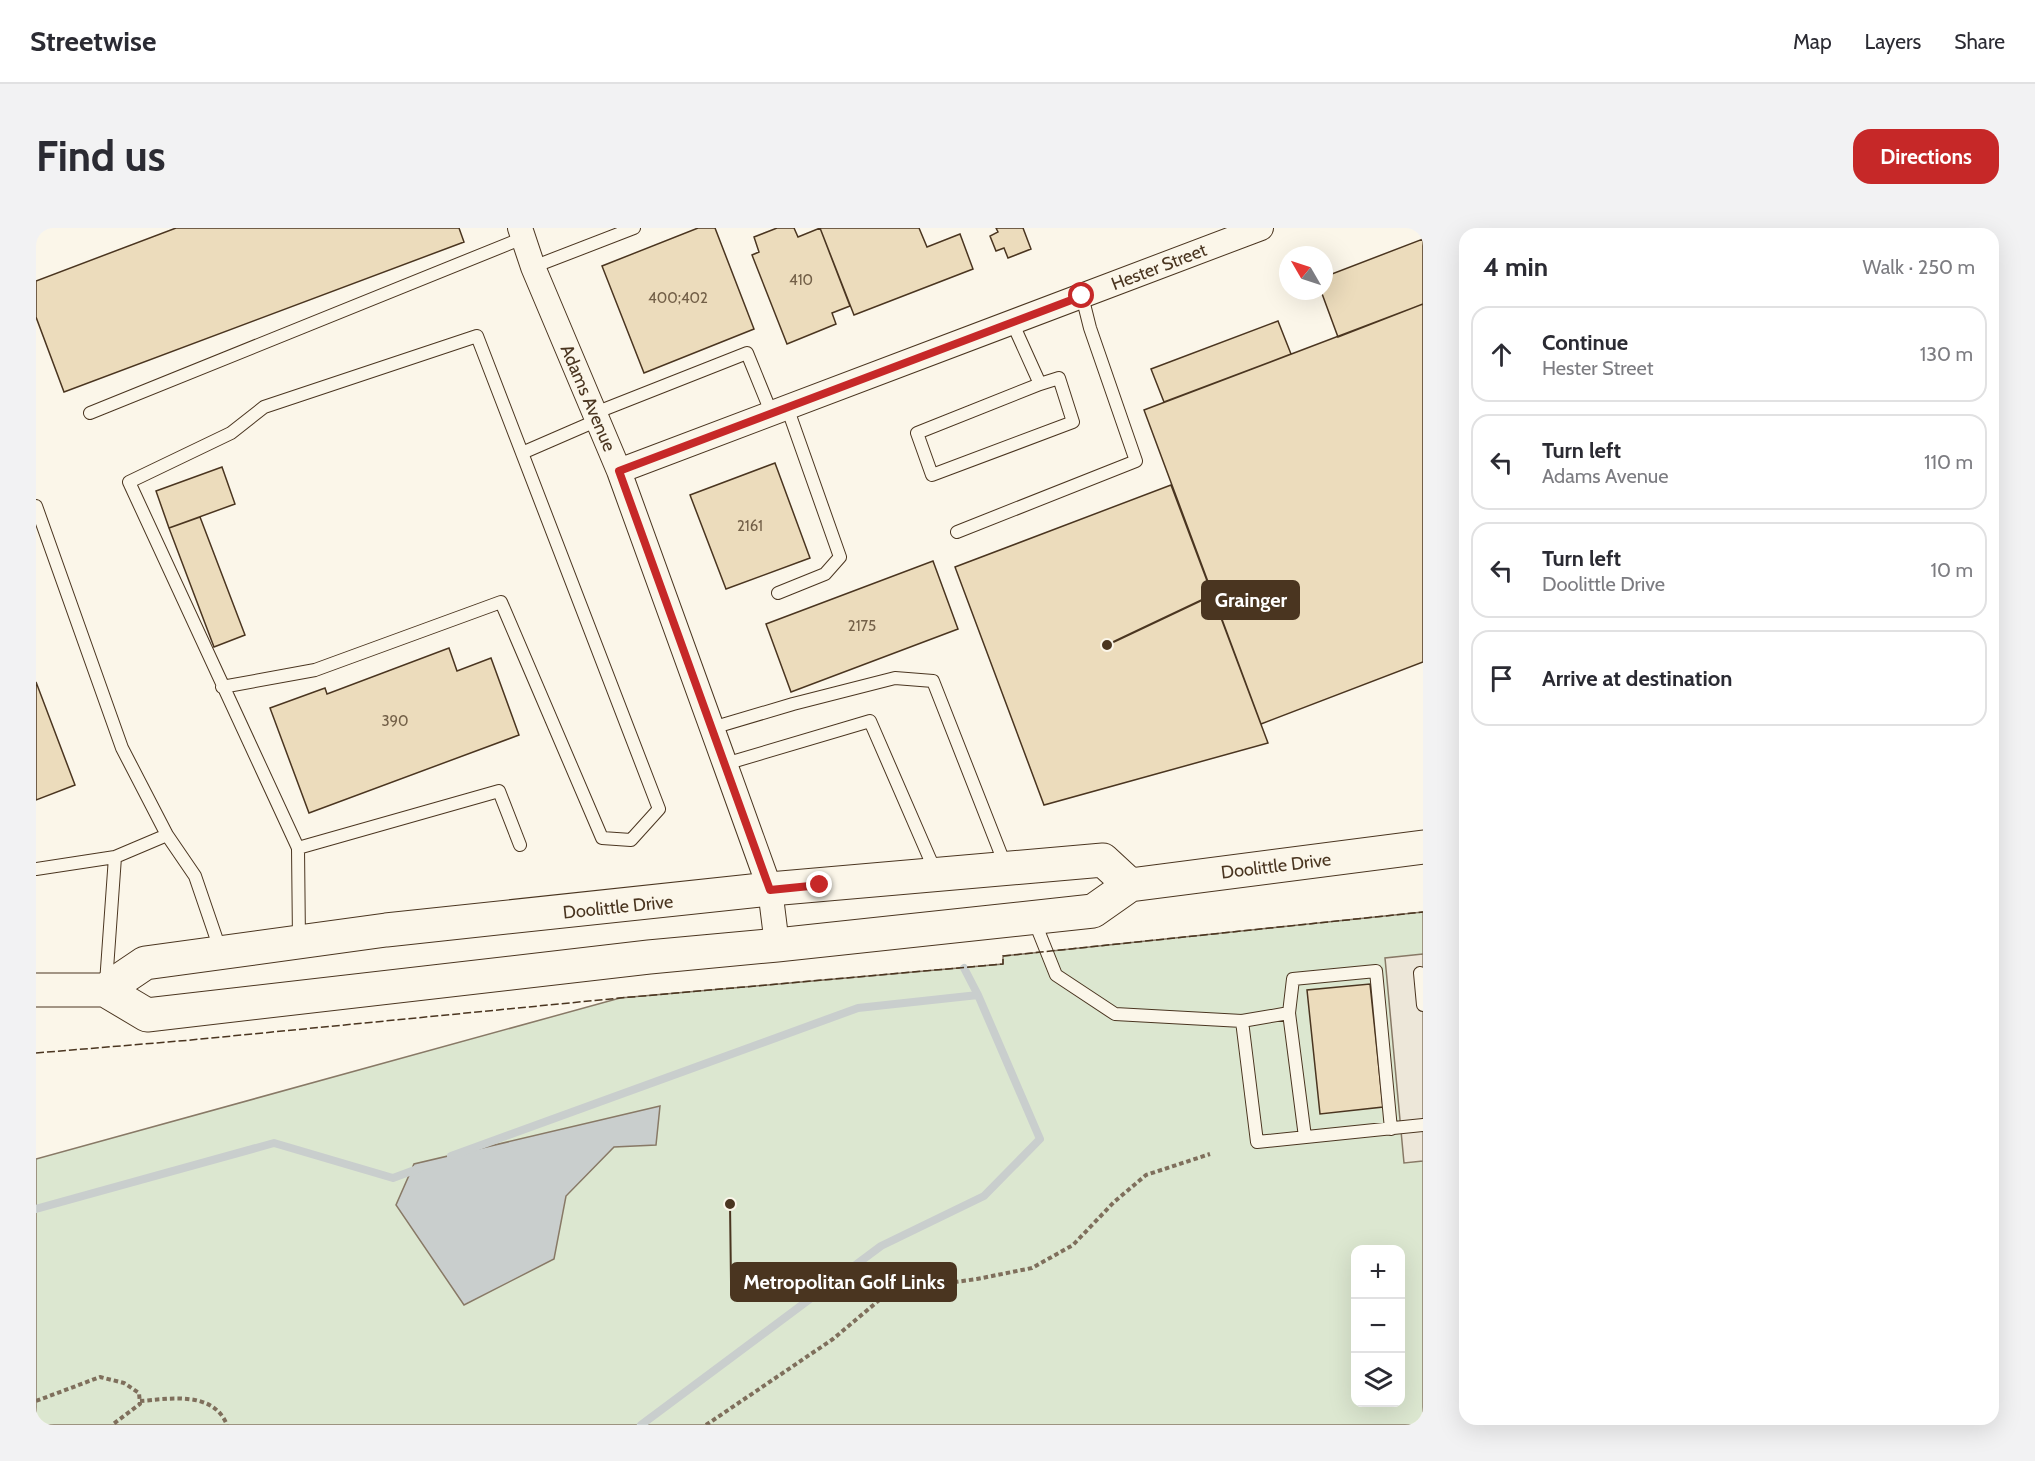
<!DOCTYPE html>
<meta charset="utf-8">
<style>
body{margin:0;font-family:Cabin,sans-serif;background:#f2f2f3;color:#2b2b33}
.controls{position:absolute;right:18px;bottom:18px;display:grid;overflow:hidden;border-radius:12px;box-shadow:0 6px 24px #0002}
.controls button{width:54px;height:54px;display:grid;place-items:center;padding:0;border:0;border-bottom:2px solid #e1e1e2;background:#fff;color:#2b2b33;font:30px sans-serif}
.compass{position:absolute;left:1243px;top:18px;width:54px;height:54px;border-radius:50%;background:#fff;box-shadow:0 6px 24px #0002;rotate:309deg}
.stop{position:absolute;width:18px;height:18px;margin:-14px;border:4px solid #c62828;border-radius:50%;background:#fff}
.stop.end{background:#c62828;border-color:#fff;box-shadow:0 2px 6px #0008}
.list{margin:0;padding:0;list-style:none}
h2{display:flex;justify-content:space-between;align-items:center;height:78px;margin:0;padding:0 24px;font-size:26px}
h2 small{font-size:20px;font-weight:400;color:#7c7c81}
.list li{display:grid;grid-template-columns:39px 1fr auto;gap:18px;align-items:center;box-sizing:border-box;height:96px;margin:0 12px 12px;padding:0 12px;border:2px solid #e1e1e2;border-radius:18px}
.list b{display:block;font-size:22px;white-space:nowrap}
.list p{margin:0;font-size:20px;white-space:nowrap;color:#7c7c81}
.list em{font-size:20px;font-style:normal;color:#7c7c81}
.icon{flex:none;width:33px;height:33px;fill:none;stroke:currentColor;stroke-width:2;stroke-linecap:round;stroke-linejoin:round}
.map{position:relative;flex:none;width:1387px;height:1197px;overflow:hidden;border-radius:18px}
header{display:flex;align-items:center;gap:36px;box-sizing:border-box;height:84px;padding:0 30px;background:#fff;border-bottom:2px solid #e1e1e2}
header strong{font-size:28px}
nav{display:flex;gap:33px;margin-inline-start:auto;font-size:21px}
.intro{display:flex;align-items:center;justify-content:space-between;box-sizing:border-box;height:144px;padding:0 36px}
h1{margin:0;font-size:42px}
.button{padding:15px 27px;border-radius:18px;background:#c62828;color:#fff;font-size:21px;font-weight:700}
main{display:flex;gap:36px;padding:0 36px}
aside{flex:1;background:#fff;border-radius:18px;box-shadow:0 6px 24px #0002}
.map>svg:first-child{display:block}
.green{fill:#dce7d0;stroke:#887966;stroke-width:1.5;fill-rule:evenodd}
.parking{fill:#ede7d9;stroke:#887966;stroke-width:1.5}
.water{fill:#c9cecd;stroke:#887966;stroke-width:1.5}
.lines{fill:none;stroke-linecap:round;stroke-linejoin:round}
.stream{stroke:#c9cecd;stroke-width:8}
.building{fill:#ecdcbc;stroke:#4a3520;stroke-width:1.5}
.service-casing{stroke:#4a3520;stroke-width:14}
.minor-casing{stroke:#4a3520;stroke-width:26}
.primary-casing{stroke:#4a3520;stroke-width:35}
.path{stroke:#7f6f5c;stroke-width:4;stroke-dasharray:4.5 3;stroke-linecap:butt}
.service{stroke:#fbf6e9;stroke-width:12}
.minor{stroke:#fbf6e9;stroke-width:24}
.primary{stroke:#fbf6e9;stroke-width:33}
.fence{stroke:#4a3520;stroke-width:1.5;stroke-dasharray:8 3;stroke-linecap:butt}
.route{stroke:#c62828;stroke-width:8}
.labels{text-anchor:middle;stroke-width:4.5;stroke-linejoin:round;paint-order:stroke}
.number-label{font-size:15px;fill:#725f47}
.street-label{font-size:18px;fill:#4a3520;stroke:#fbf6e9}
.leader{fill:none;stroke:#4a3520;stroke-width:2}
.callout-dot{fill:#4a3520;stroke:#fbf6e9;stroke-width:2}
.callout{fill:#4a3520;stroke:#4a3520;stroke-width:2}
.callout-label{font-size:20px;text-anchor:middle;font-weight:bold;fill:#fff}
</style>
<header>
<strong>Streetwise</strong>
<nav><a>Map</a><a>Layers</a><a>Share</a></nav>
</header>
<div class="intro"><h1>Find us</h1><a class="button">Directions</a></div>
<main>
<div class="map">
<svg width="1387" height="1197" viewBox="0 0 1387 1197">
<rect width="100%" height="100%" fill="#fbf6e9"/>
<path class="green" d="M1387,684v513h-1387v-266l584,-161 383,-34v-8zM1320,1022h44v152h-44z"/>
<path class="parking" d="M1387,726v207l-19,2 -19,-205z"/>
<path class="water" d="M624,878l-4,39 -42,2 -48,49 -12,63 -90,46 -68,-100 18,-41z"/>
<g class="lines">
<path class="stream" d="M928,740l14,27
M415,928l407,-148 120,-13 62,144 -56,57 -103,50 -240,179
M0,981l238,-66 119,35 27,-10"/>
</g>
<path class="building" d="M140,0h283l5,14 -400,150 -28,-75v-36z
M662,0h17l39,101 -110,44 -42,-107z
M741,0h17l4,9 22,-9 30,78 -18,7 4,11 -49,20 -35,-89 7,-3 -5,-15z
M784,0h99l8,19 33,-13 13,35 -119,46z
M960,0h27l8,21 -23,9 -4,-10 -8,3 -6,-15 8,-4z
M1387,11v65l-85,33 -17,-46h3v-14z
M1387,76v358l-162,62 -117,-314z
M1242,93l13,33 -127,48 -13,-33z
M739,235l35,95 -84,31 -36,-94z
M186,239l13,37 -66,24 -13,-37z
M1135,257l97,258 -224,62 -89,-238z
M164,289l45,118 -31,12 -45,-119z
M897,333l25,68 -167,63 -25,-68z
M413,420l8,23 34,-13 28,77 -210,78 -39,-105 55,-20 2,6z
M0,454l39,103 -39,15z
M1334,756l13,123 -63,7 -13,-124z"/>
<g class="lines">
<defs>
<path id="service" d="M497,39l101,-39
M976,94l28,62
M1023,150l14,44 -141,53 -15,-42 123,-49z
M54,185l433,-175
M559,185l152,-60 24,59
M486,225l76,-33
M0,278l86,242 45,87 -52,22 -9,126
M921,304l179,-71 -46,-133 -8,-32
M742,365l47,-19 15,-17 -53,-150
M186,459l93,-17 186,-68 101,236 29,2 28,-31 -182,-473 -213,71 -33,26 -102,49 169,366 1,93
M676,500l81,-24 102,-26 38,3 73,186
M689,536l145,-43 66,152
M131,607l28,41 26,76
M262,620l201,-57 21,54
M0,641l79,-12
M998,692l22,55 59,39 127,7
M1384,745l3,32
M1253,785l4,-34 83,-8 15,158
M1269,909l-16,-124 -47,8 15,121 166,-17"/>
<path id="minor" d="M484,0l13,39 86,204 106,293 45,125 7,56
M583,243l642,-243"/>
<path id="primary" d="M0,762h69l42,25 502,-58 128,-12 316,-34 37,-26 293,-38
M69,762l40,-27 241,-33 384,-41 333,-29 27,25"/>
</defs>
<use href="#service" class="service-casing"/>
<use href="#minor" class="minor-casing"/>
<use href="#primary" class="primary-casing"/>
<path class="path" d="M0,1173l64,-24 24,6 15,10 1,11 -28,21
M104,1173c29,-2 73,-11 87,24
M670,1197l127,-86 57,-48 87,-12 55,-11 41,-23 41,-43 32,-27 64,-21"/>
<use href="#service" class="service"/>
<use href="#minor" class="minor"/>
<use href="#primary" class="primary"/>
<path class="fence" d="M0,825l155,-13 429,-42 383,-34v-8l420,-44"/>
</g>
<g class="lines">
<path class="route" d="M784,657l-50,5 -151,-419 463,-175"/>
</g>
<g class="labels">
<g class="number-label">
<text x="765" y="57">410</text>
<text x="642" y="75">400;402</text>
<text x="714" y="303">2161</text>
<text x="826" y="403">2175</text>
<text x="359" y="498">390</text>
</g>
<g class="street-label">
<text transform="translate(1123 39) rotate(-21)" y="6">Hester Street</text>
<text transform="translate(552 170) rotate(67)" y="6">Adams Avenue</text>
<text transform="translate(1240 638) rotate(-7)" y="6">Doolittle Drive</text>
<text transform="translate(582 679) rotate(-6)" y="6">Doolittle Drive</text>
</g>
</g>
<path class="leader" d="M1071 417L1166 372M694 976L695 1054"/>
<g class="callout-dot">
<circle cx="1071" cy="417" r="6"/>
<circle cx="694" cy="976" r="6"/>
</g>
<g class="callout">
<rect x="1166" y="353" width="97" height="38" rx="6"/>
<rect x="695" y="1035" width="225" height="38" rx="6"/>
</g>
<g class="callout-label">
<text x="1215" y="379">Grainger</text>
<text x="808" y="1061">Metropolitan Golf Links</text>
</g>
</svg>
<div class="controls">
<button>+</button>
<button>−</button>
<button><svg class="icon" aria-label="layers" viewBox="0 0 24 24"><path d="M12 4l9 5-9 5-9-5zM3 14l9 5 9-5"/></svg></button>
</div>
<svg class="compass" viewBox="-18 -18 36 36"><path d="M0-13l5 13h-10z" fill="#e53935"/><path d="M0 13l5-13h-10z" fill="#7c7c81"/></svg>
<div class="stop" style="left:1046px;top:68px"></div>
<div class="stop end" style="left:784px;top:657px"></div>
</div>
<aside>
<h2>4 min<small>Walk · 250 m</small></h2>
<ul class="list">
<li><svg class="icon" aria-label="ahead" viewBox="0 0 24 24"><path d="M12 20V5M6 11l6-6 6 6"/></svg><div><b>Continue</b><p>Hester Street</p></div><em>130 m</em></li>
<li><svg class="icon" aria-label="left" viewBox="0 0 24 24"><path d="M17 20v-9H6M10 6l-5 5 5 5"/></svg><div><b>Turn left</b><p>Adams Avenue</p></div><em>110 m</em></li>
<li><svg class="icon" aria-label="left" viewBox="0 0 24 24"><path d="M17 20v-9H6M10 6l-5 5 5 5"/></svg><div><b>Turn left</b><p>Doolittle Drive</p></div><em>10 m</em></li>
<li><svg class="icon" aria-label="arrive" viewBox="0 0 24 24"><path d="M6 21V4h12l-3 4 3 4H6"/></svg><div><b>Arrive at destination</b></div></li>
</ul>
</aside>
</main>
